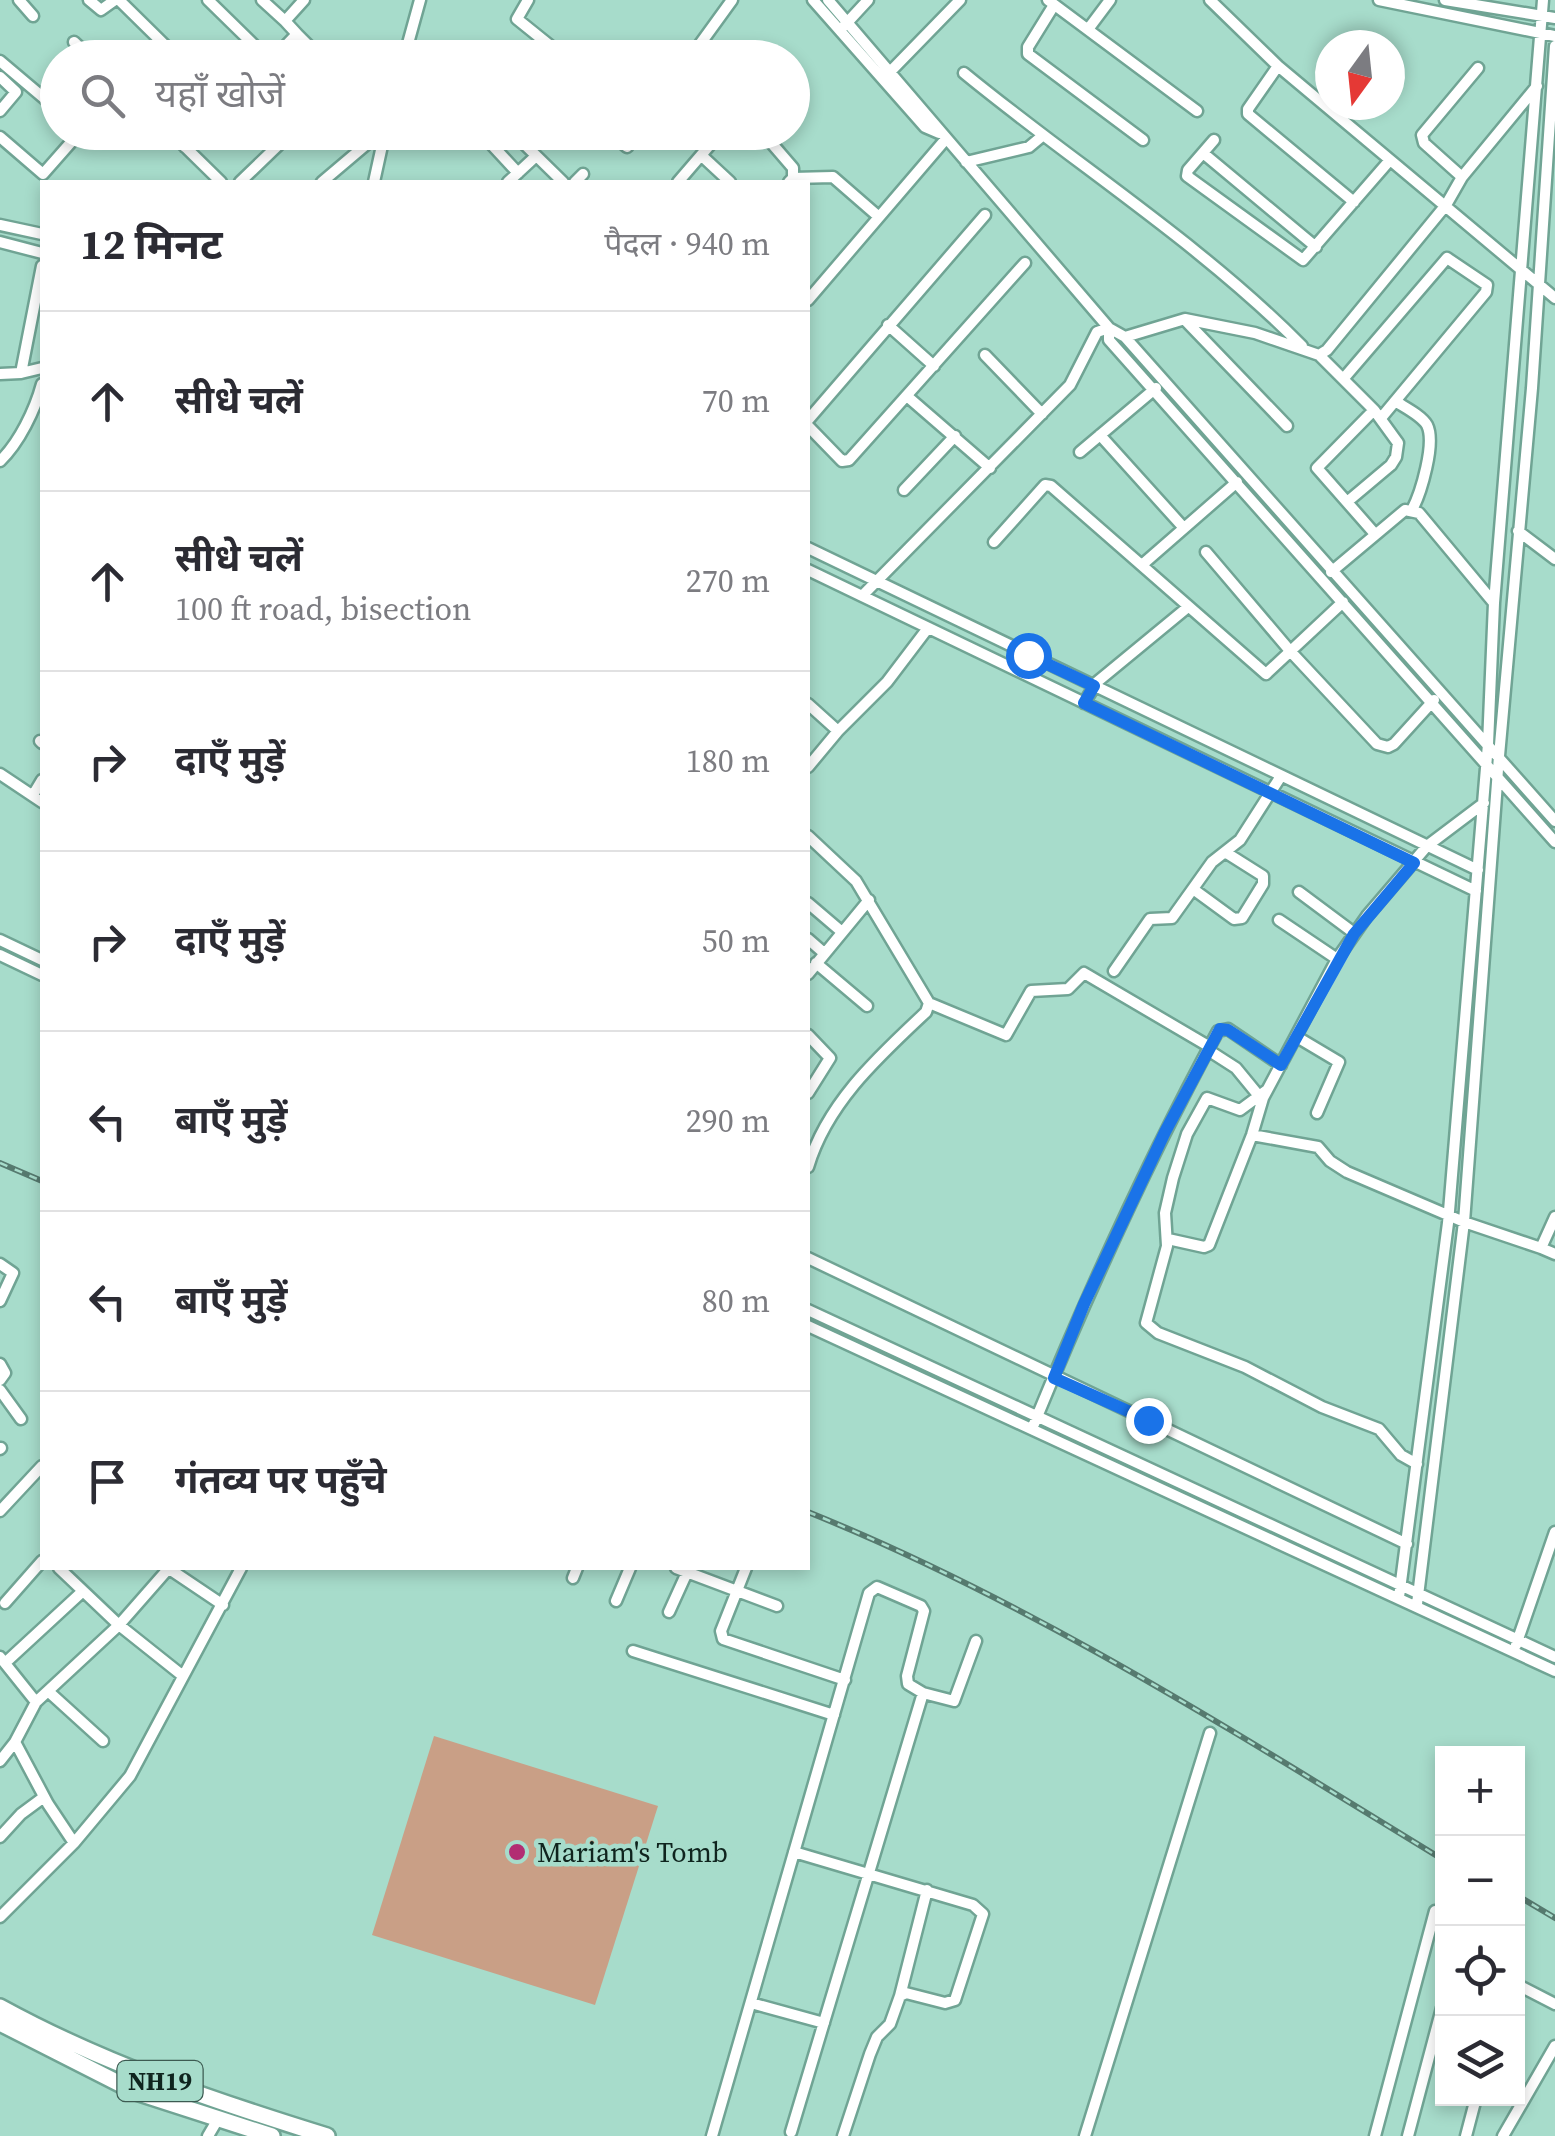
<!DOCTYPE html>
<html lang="hi">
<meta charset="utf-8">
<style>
body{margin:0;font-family:"Source Serif 4","Noto Sans Devanagari",serif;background:#f2f2f3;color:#2b2b33}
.controls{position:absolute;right:30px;bottom:30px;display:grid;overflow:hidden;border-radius:0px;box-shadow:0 5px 15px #0003}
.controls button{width:90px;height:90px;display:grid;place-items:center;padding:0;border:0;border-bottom:2px solid #e1e1e2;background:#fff;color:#2b2b33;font:50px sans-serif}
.compass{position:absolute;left:1315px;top:30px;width:90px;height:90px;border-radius:50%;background:#fff;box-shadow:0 5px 15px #0003;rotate:195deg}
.stop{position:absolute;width:30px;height:30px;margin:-22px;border:8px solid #1a73e8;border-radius:50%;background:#fff}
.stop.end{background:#1a73e8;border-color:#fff;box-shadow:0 2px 10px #0008}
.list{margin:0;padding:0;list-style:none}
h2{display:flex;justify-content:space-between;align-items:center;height:130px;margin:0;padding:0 40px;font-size:42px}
h2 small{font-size:32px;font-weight:400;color:#7c7c81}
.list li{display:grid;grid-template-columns:65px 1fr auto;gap:30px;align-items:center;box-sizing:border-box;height:180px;padding:0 40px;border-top:2px solid #e1e1e2}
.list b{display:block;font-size:38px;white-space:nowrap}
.list p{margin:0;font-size:32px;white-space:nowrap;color:#7c7c81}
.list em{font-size:32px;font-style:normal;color:#7c7c81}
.icon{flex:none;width:55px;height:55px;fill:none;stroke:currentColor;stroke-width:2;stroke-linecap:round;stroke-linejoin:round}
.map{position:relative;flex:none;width:1555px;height:2136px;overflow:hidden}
.search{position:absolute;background:#fff;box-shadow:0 5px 15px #0003;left:40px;top:40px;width:770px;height:110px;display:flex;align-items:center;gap:25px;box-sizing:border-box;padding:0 35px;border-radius:55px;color:#7c7c81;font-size:38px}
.panel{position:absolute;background:#fff;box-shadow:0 5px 15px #0003;left:40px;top:180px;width:770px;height:1390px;border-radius:0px}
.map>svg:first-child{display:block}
.green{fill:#c99f86}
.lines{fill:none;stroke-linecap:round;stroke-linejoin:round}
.minor-casing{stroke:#70a494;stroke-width:15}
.highway-casing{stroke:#70a494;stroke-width:20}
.minor{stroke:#fff;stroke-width:10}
.highway{stroke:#fff;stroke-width:15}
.rail-casing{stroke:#567a6f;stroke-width:6}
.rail{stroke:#a7dccb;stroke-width:2.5;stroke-dasharray:8;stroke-linecap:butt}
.route{stroke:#1a73e8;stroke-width:12}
.poi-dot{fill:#b22d73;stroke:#a7dccb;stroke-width:4}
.labels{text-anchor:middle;stroke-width:9;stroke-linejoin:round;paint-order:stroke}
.shield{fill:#a7dccb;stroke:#3d5b52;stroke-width:2.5}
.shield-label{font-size:25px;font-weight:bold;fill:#0f241e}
.poi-label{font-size:28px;fill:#0f241e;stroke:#a7dccb;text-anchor:start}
</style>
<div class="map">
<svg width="1555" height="2136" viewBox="0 0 1555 2136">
<rect width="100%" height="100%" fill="#a7dccb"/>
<path class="green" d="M434,1736l224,70 -63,199 -223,-70z"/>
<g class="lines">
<defs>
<path id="minor" d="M19,0l14,16
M89,0l12,10 14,-10
M119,0l59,58
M208,0l46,45
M262,0l23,21
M528,0l-11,19 36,29
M813,0l112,127 14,6
M828,0l281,328 16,9 430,484
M1048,0l149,111
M1210,0l68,66 277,232
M1379,0l176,36
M1445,0l110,18
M1054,5l-26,42v7l115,86
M844,26l24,-26
M1089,28l21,-28
M297,34l24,24
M74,42l17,16
M274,58l23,-24 -12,-13 19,-21
M404,58l16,-58
M468,58l8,-6 8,6
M611,58l13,-5 16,5
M690,58l42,-58
M0,61l58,49
M1278,66l-30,43v5l106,88
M964,73c112,92 236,170 338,273
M887,75l73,-75
M0,77l16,15 -16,19
M170,132l51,50
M480,132l38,41
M512,132l51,50
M609,132l18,15 11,-15
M762,132l31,36v10l-4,4
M0,137l43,37 37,-42
M1214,140l-26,30 -1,6 116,84 87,-100
M185,147l14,-15
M1203,153l113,94
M702,156l28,26
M966,162l63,-15 12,-10
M1462,177l-38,-34 -2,-8 56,-67
M793,178l40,-1 46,40
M240,182l52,-50
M322,182l59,-50
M374,182l11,-50
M508,182l27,-25
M575,182l8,-8
M678,182l43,-50
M0,225l42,9
M0,242l42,11
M808,300l137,-160
M1185,320l102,106
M888,325l46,41
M1109,328v12l446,502
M1125,337l60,-18 70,14 64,22 8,-5 119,-145 16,-28 75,-91
M985,355l57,59
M1319,355l55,55 24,33 -2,14 -5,8 -44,37
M21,373l21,-5
M0,374l21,-1 21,-107
M1344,378l103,-120 40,27 -1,7 -105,126
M908,397l82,71
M1395,401c9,6 26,14 32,24 9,18 -6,68 -15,85
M1374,410l-57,58 58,66
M808,420l177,-205
M808,426l34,35 7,-1 176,-197
M1100,435l83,92
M1080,452l76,-64
M0,461c19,-18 35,-51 42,-77
M904,490l51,-54
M1518,531l37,28
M994,542l51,-57 6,1 215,188 77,-72
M808,548l670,322
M1206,552l85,100 86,92 11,3 6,-3 40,-44
M1143,564l94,-82
M808,570l668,321
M1331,572l74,-62 14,3 75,90
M862,596l208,-211 27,-53 12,-4
M1084,703l13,-21 91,-75
M808,704l30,27 -30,36
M838,731l49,-49 41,-54
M40,741l2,2
M0,774l42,28
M33,795l9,-15
M808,836l48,45 73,122 -3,9c-48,45 -99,91 -118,155
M1193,889l41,30 8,-1 21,-34v-8l-38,-24
M1299,892l55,41
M808,903l34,29
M1279,920l58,39
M808,939l16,14
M0,940l42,20
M0,955l42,20
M816,963l51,43
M1114,971l36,-52 22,-1 40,-56 28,-22 41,-64
M808,974l61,-74
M929,1003l77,32 25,-44 37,-2 16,-16 126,74
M808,1035l22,23 -22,35
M1297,1037l42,25 -22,51
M1208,1050l28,18 23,28
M1267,1090l-27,20 -33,-12 -20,36 -14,44 -8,35 2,33 -21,77 12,10 87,34 77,40 57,22 22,26 16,9
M1252,1135l66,12 12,14 17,11 117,50 77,26
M1555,1217l-14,31 14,6
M1168,1239l36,8 5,-2 43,-110 11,-37 74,-139 30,-43 60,-70 57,-43
M808,1258l599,286
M0,1264l13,9 -13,28
M808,1310l747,347
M808,1326l747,345
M0,1364l5,9 -5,7
M0,1390l21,29
M1034,1424c55,-134 115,-266 184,-393l10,-2 53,36
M0,1449l1,-1
M0,1511l42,-45
M59,1568l60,57 64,51
M168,1568l55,37
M676,1568l101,38
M746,1568l-25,63 2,8 122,41
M573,1578l4,-10
M1399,1597l49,-374 40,-479 6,-141 49,-603
M616,1601l14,-33
M5,1603l37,-42
M1417,1604l47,-382 35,-466 33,-368 23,-342
M669,1612l20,-44
M1516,1645l39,-113
M633,1651l201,64
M0,1657l36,45
M5,1663l78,-72
M49,1692l54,49
M15,1742l33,62 26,39
M0,1761l15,-19 21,-40 83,-77 50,-57
M0,1837l21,-23 23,-17
M794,1852l179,53 10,9 -28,86 -10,3 -39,-10 -6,3 -10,28 -13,13 -7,17 -27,82
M0,1917l74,-74 56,-67 111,-208
M1518,1985l37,19
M900,1996l27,-106
M751,2003l73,20
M791,2132l132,-439
M208,2136l10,-17
M712,2136l157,-543 8,-6 44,19 3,5 -17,65 1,8 15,9 31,8 22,-60
M1085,2136l125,-403
M1375,2136l60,-225
M1408,2136l34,-128
M1466,2136l10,-38
M1503,2136l52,-90"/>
<path id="highway" d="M0,2007c104,57 214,94 327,129
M0,2023l136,69 136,44"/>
</defs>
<use href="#minor" class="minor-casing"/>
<use href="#highway" class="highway-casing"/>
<use href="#minor" class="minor"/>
<use href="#highway" class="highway"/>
<defs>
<path id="rail" d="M0,1163l42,18
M808,1512c224,90 429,222 634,347
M1518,1896l37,22"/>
</defs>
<use href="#rail" class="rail-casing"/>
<use href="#rail" class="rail"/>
</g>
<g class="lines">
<path class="route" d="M1028,655l66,31 -10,17 330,160 -60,71 -73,131 -53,-35 -8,-1 -55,103 -81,172 -30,74 94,42"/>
</g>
<circle class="poi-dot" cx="517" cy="1852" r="10"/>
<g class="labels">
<rect class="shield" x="117.5" y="2061" width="85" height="40" rx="8"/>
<g class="shield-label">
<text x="160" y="2090">NH19</text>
</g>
<g class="poi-label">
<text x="537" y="1862">Mariam's Tomb</text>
</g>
</g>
</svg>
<div class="controls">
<button>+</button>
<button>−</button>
<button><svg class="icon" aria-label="locate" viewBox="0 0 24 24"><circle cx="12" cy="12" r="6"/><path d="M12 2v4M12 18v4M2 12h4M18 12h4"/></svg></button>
<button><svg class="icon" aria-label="layers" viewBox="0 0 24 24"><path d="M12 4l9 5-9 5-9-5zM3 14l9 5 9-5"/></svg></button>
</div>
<svg class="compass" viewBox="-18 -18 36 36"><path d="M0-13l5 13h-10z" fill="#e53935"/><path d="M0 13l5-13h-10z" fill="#7c7c81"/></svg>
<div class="stop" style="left:1028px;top:655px"></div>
<div class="stop end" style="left:1148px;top:1420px"></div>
<div class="search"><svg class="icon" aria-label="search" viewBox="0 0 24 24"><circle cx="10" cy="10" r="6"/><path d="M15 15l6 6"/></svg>यहाँ खोजें</div>
<section class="panel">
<h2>12 मिनट<small>पैदल · 940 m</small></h2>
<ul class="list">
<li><svg class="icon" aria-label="ahead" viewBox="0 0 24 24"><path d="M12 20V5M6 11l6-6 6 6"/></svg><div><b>सीधे चलें</b></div><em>70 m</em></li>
<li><svg class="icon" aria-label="ahead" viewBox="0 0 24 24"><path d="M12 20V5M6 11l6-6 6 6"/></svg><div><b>सीधे चलें</b><p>100 ft road, bisection</p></div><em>270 m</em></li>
<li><svg class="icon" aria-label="right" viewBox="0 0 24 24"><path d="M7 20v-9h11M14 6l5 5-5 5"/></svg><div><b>दाएँ मुड़ें</b></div><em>180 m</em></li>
<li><svg class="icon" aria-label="right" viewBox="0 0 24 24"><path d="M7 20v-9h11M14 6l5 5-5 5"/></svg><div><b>दाएँ मुड़ें</b></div><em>50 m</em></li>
<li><svg class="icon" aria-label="left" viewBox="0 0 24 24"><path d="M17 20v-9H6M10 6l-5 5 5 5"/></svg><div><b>बाएँ मुड़ें</b></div><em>290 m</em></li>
<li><svg class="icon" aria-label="left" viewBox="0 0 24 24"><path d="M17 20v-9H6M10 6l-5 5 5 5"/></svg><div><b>बाएँ मुड़ें</b></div><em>80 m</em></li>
<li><svg class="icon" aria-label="arrive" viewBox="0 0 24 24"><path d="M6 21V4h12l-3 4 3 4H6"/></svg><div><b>गंतव्य पर पहुँचे</b></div></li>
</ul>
</section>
</div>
